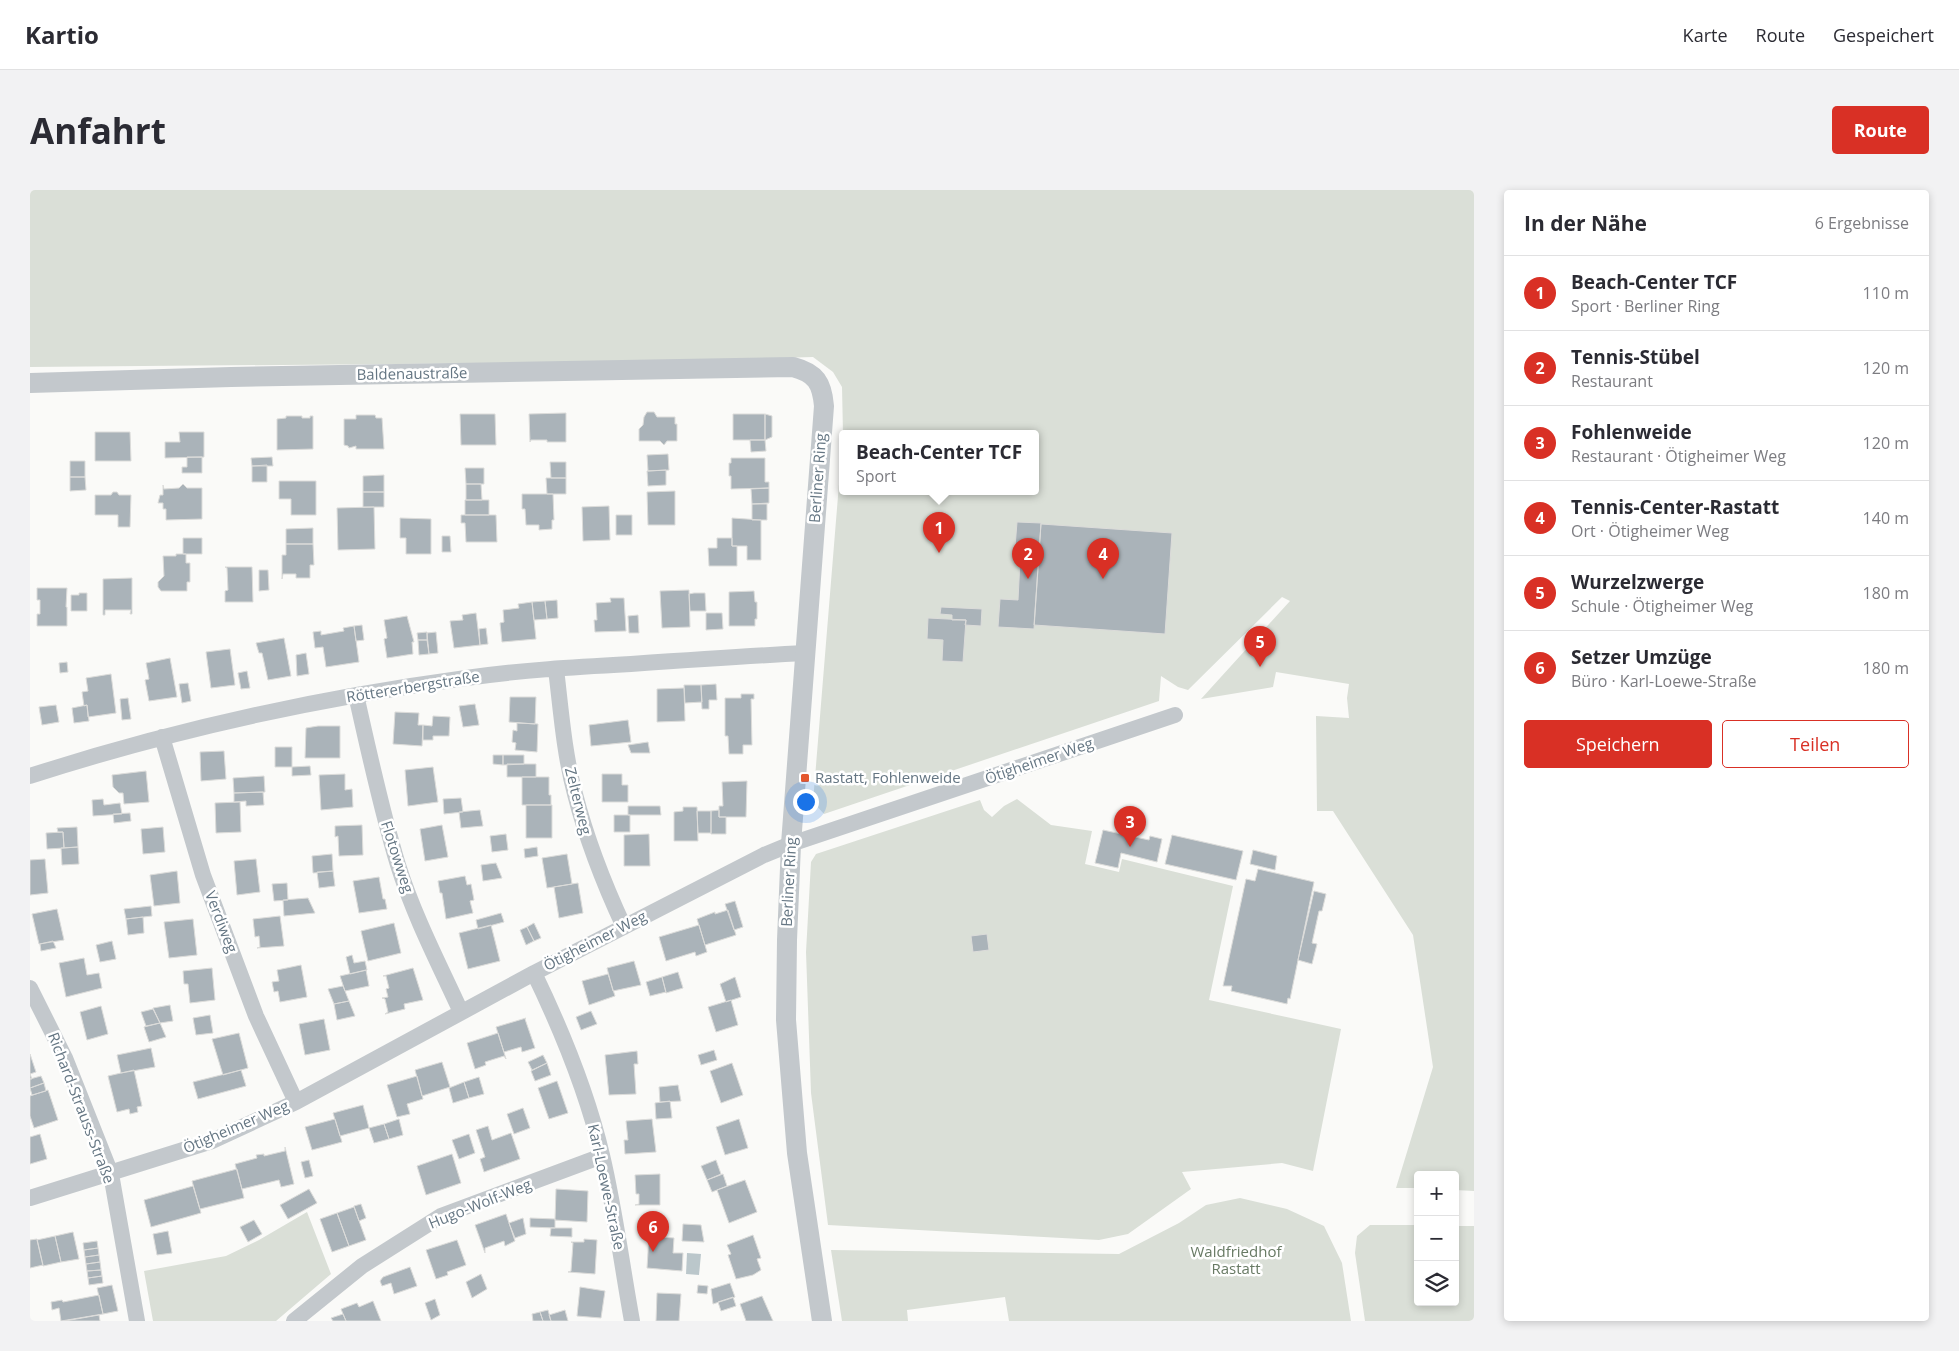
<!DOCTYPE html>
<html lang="de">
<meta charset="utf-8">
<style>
body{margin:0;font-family:"Open Sans",sans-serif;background:#f2f2f3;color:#2b2b33}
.controls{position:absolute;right:15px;bottom:15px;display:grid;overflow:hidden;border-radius:5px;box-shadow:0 2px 8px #0003}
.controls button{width:45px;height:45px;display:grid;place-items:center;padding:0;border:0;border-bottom:1px solid #e1e1e2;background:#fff;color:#2b2b33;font:25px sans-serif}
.you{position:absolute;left:775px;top:611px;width:18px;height:18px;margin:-12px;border:4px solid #fff;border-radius:50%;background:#1a73e8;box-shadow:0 0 0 8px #1a73e833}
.badge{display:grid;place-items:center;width:32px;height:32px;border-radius:50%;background:#d93025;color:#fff;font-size:16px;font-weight:700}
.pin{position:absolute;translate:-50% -41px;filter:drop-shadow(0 1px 2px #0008)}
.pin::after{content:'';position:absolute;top:26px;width:18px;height:15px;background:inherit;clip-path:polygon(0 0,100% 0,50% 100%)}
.popup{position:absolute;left:809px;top:240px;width:200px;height:65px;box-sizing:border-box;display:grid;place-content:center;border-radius:5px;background:#fff;filter:drop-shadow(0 1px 4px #0005);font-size:16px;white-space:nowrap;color:#7c7c81}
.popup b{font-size:19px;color:#2b2b33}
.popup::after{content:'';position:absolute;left:50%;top:100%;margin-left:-10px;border:10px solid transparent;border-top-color:#fff}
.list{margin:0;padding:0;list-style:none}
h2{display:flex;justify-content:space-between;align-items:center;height:65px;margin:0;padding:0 20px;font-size:21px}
h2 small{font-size:16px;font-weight:400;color:#7c7c81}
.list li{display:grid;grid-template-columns:32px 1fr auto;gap:15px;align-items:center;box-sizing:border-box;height:75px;padding:0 20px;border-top:1px solid #e1e1e2}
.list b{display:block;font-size:19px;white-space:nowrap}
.list p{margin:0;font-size:16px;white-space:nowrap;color:#7c7c81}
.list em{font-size:16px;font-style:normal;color:#7c7c81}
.actions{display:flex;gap:10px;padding:15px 20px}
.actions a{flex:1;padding:11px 0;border:1px solid #d93025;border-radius:5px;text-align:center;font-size:18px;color:#d93025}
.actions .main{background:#d93025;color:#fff}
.icon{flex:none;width:28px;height:28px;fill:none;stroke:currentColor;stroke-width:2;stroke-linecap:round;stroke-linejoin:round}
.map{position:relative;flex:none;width:1444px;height:1131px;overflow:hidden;border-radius:5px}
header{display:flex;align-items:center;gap:30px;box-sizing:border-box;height:70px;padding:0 25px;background:#fff;border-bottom:1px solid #e1e1e2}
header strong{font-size:24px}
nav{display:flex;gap:28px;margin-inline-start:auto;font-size:18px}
.intro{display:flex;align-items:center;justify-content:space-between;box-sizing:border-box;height:120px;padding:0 30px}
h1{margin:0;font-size:35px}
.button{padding:12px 22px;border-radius:5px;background:#d93025;color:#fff;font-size:18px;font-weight:700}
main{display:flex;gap:30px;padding:0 30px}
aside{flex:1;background:#fff;border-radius:5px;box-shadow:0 2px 8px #0003}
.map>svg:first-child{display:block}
.green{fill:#dadfd7}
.water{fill:#bbc7cb}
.building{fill:#aab3b9;stroke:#dcdcda}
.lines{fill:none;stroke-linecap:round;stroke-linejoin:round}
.minor{stroke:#c3c8cc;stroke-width:16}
.tertiary{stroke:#c3c8cc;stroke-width:20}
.poi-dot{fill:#e4572e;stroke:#fff;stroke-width:2}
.labels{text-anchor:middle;stroke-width:5;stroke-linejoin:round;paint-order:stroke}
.street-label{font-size:15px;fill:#657683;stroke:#fff}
.poi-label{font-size:15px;fill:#657683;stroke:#fff;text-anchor:start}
.park-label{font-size:15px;fill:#687a64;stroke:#fff}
</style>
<header>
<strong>Kartio</strong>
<nav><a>Karte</a><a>Route</a><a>Gespeichert</a></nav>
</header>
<div class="intro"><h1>Anfahrt</h1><a class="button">Route</a></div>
<main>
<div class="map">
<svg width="1444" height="1131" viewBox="0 0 1444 1131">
<rect width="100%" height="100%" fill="#fafaf8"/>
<path class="green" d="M0,0h1444v1001l-19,-1v-15h-37v13h-22l37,-121 -20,-132 -80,-124h-16l-1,-95 33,2 -2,-20 2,-14 -73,-12 -3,15 -72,12 89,-98 -8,-4 -94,93 -10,-3 -17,-11 -2,25 -335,113 -11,-12 30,-367v57h192v-58h-192l-1,-47 -9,-15 -20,-15 -181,5 -602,5z
M987,609l34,26 41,6 -7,33 34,8 3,-13 111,27 -24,114 132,29 -28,142 -31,-8 -100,9 9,17 -63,45 -29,6 -271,-15 -17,-132 -5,-141 5,-90 5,-8 164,-54 4,10 8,7 12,-11z
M1210,1008l47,11 37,17 18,37 9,58h-342l-4,-24 -98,13 1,11h-66l-11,-71 288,4 60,-31 27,-18z
M277,1022l24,62 -55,47h-123l-9,-50 82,-15 33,-16z
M1340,1035h48v77h37v-76h19v95h-109l-10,-68 2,-17z"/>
<path class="water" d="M657,1063l14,1 -2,21 -13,-1z"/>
<path class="building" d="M617,222h7l3,5h18v7h2v17h-10l-3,4 -4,-4h-21v-12l4,-4 1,-8z
M536,223v29h-19v-2h-16l-1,2 -1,-28z
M430,224h35l1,31h-35z
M703,224h32v26h-32z
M735,224l7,2v21l-7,3z
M326,225h19l1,3h6l2,31h-28v-3l-7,2 -1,-2 -4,-1v-26h12z
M256,226h16v2h8v-2h3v33l-36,1v-31l9,-1z
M65,242h35l1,29h-36z
M149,242h25v25l-39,1v-16h15z
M720,250h15l1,11 -15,1z
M638,264l1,16 -21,1 -1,-16z
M157,267h15v16h-20v-6h5z
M242,267l1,9h-21l-1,-8z
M701,268h34v24h4v6l-38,1v-13h-2v-13h2z
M40,271h15v16h-15z
M520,272h16v16h-15z
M237,275v17h-15v-16z
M435,278h19v16h-18z
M636,280v15l-18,1 -1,-15z
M354,285v17h-21v-16z
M40,287h15l1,13 -16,1z
M516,288h20v16h-19z
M249,291h37v34h-25v-16h-12z
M153,294l4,4h15v31l-36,1v-11h-3v-6h-5l2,-8h3v-10l1,4 15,-1z
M436,294h15l1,16h-16z
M739,298v15l-17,1 -1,-15z
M645,301v34h-27l-1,-33z
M83,302h4l2,3h12l-1,32h-12v-12h-23v-20h16z
M333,302h21v15h-21z
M492,304h31l1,26h-2v9l-13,1v-5h-13l-1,-16h-3z
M435,310h24v15h-24z
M722,314h15v16h-15z
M579,316l1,34 -27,1 -1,-34z
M344,317l1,42 -37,1 -1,-42z
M431,325h35l1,27h-31l-1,-19h-4z
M586,325h16v20h-16z
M370,328l31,1v35h-25v-16h-6z
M702,328l29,2v40h-14v-14h-15z
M987,332l24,1 -7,106 -36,-2 2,-28 18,1 2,-40h-6z
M1011,334l131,9 -7,101 -131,-9z
M283,338v16h-27v-15z
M412,346h8l1,16h-9z
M153,348h19v16h-19z
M687,348h15v8h5v20h-28l-1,-18h9z
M256,354h27l1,21h-4v13h-14v-4h-13l-1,5v-24h4z
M146,364h10v9h4v19h-3v9h-26l-3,-4v-5l6,-6 -1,-20h13z
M195,377h27l1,35h-28v-11l3,-1 -1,-22z
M229,380h9l1,20 -10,1z
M102,388v36h-2l1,-4h-26v5h-2v-36z
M7,398h30l-1,19h1v19h-30v-12h3v-14h-3z
M659,400l1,37 -28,1 -2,-37z
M724,401l1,11h2v17h-2v7h-26v-34z
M49,403h8v18h-16v-16h8z
M664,403h11l1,18h-16l-1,-17z
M580,408h14l2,33 -31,1 -1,-12h3l-1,-17 15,-1z
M527,410l1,18 -11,1 -2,-18z
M515,411l2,18 -13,1 -2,-18z
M502,412l4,37 -34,3 -2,-19 4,-1 -1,-12 16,-2 -1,-4z
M911,417l41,2 -1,17 -16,-1 1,-5h-14v-5l-12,-1z
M446,423l4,32 -26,3 -4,-27 13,-1 -1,-5z
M676,423h16l1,16 -17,1z
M608,425l1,18h-10l-1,-17z
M377,426l7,26h-2l1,12 -26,4 -3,-19 3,-1 -3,-18z
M898,428l38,2 -3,42 -21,-1 1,-21 -16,-1z
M332,435l2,15 -8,1 -2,-15z
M324,436l5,36 -33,5 -3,-20 -8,1 -2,-16 8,-1v4l23,-4 -1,-3z
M456,438l2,16 -8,1 -1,-16z
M397,442v8h-9l-1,-7z
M406,442l2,21 -9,1 -2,-21z
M254,448l7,38 -23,4 -6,-27h-3l-3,-10z
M388,450h9l2,14 -10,1z
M200,459l5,36 -24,3 -5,-36z
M276,463l3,21 -12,2 -1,-21z
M140,468l7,39 -28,4 -4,-21 4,-1 -3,-16z
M37,472l1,10 -8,1 -1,-10z
M217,481l3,17 -9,1 -3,-16z
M81,484l5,39 -28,4 -1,-12 -3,1 -2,-14 6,-1 -2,-13z
M158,493l3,18 -9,2 -3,-19z
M686,494l1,16h-8v9h-7l-1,-24z
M654,495h17l1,17 -17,1z
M654,498l1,33 -28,1v-33z
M711,504h13v5h-3l1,46h-9v9h-14l-1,-18h-3v-38h16z
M480,507h26l-1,27 -26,-2z
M98,508l3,21 -9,1 -2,-21z
M445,514l4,21 -16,2 -4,-21z
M26,515l3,17 -17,3 -3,-18z
M57,515l2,16 -15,2 -2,-15z
M365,522l24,1 -1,12h5l-1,21 -29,-2z
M403,526l17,1 -1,19h-16v4h-10v-15l9,1z
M598,530l3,22 -40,4 -2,-21z
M487,533l21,1 -1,28 -22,-2 1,-7 -4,-1 1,-12 4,1z
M288,536h22v32h-35l1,-30z
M618,552l2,11h-19l-3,-8z
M245,557h17v20h-17z
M194,561l2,28 -25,2 -1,-29z
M463,565h10v10l-10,-1z
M473,565h21v9l-21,1z
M477,574h29v13h-29z
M280,576l1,9 -19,1v-9z
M403,577l5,35 -30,4 -3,-36z
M116,581l3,31 -25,2 -1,-11h-4l-6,-6 -1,-12z
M315,584v16l7,-1 1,18 -32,3 -2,-35z
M572,584h20v11h6v17h-26z
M234,586l1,16 -31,1 -1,-15z
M492,587h27v18h2v10h-29z
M717,591l-1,36h-27v-11h4l-1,-24z
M233,602l1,13 -18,1v-5l-12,1v-9z
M431,608l2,14 -19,2 -1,-15z
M73,609l1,6 16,-2 2,11 -29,2 -1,-16z
M210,612l1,30 -25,1 -1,-30z
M496,615h26v33h-26z
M598,616h32l1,9h-33z
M653,617h14l1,34h-24v-29l9,-1z
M450,620l3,16 -22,2 -2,-16z
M689,620v7h7v17h-15v-23z
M667,621h14v22h-13z
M100,623l1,8 -17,2 -1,-9z
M584,625h16v17h-16z
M332,635l1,30 -24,1 -1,-20 -3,1v-11z
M412,635l6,32 -23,4 -5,-32z
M47,637l1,20 -14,1 -1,-16h-5l-1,-4z
M133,637l2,25 -22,2 -2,-25z
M1073,640l46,10 1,-4 12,3 -5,23 -36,-9 -3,15 -23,-5z
M33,642l1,16 -17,1 -1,-16z
M476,644l2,16 -16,2 -2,-16z
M619,644l1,32h-26v-31z
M1142,645l71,16 -7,29 -71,-16z
M48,657l1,17 -17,1 -1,-17z
M507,657l1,9 -13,2 -1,-9z
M1223,660l24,6 -2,14 -25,-6z
M302,664l1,17 -20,2 -1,-17z
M537,664l5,30 -25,4 -5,-30z
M15,669l3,34 -18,2v-35z
M226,669l4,33 -23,3 -3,-34z
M466,673l6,15 -19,3 -2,-16z
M1228,679l56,13 -24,117 -2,-1 -1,6 -56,-13 1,-5h-9l23,-107 9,2z
M147,681l3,32 -26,3 -4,-31z
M303,681l2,15 -16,2 -2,-16z
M435,686l2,9 4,-1 3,16 -4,1 3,12 -27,6 -4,-26h-2l-2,-12z
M349,687l4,22h2l2,10 -28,4 -6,-32z
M257,693l1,17 -14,1 -2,-17z
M548,693l5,30 -24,5 -5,-31z
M1284,701l12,3 -4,17h-3l-7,32 5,1 -5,20 -14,-4z
M278,708l7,15 -31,3 -1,-16z
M705,711l8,26 -9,3 -9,-26z
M121,716l1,10 -26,3 -2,-10z
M27,719l7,31 -25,4 -7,-30z
M698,720l8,25 -31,10 -8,-26 18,-7v2z
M471,723l3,9 -26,7 -2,-9z
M250,726l4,30 -27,2 3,-1 -1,-11 -4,1 -2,-18z
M113,727l1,16 -16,2 -2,-16z
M163,729l4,36 -28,3 -5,-36z
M364,733l7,30 -33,8 -7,-30z
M504,733l7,15 -7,3 -7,-14z
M461,735l9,36 -32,8 -9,-36z
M669,735l8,27 -11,4 -1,-4 -29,9 -7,-24z
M497,737l7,14 -8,4 -6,-15z
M957,744l2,16 -16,2 -2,-16z
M23,751l3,7 -15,3 -1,-7z
M82,751l4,18 -16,3 -4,-17z
M322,765l2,8 11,-2 2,9 -17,4 -4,-17z
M54,768l3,17 12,-2 3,15 -36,9 -7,-34z
M604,771l7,24 -28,6 -6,-23z
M271,775l6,32 -27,5 -2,-11 -4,1 -2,-10 7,-1 -2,-11z
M182,778l3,32 -25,3 -2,-19h-4l-1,-13z
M383,778l10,32 -19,4 1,5 -20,5 3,-2 -3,-13 -3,-1 6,-1 -2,-8 3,-1 -3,-12h-3z
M336,780l3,16 -24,5 -5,-15z
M648,782l5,16 -17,5 -4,-16z
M578,784l7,22 -26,9 -7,-24z
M632,787l4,15 -16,4 -4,-14z
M705,787l6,20 -15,5 -6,-18z
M313,796l6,15 -15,3 -6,-15z
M701,810l7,25 -22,7 -8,-25z
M319,811l6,15 -18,4 -3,-16z
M140,815l3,16 -13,2 -7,-15z
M71,816l7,28 -21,6 -7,-28z
M123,819l7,14 -14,3 -5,-14z
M561,821l6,13 -16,6 -5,-13z
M180,825l3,18 -17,2 -3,-17z
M496,828l-1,1 10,29 -13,4 -1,-5 -17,5 -8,-25z
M294,829l6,31 -25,5 -6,-31z
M130,833l6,14 -17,5 -5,-15z
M209,843l9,35 -25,7 -11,-36z
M468,843l8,26 -2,-3 -19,6 1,3 -11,4 -8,-26z
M121,858l4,19 -34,6 -4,-18z
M684,860l3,10 -16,5 -3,-10z
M607,861l1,13h-4l2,30 -27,1 -4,-40z
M0,864l6,18 -6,2 2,5h-2z
M513,865l4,8 -15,7 -4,-8z
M412,872l8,25 -28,9 -7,-26z
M517,873l4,12 -16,6 -4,-10z
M702,873l11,32 -22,8 -11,-32z
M104,880l8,36 -5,1 1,5 -8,2 -1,-5 -12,3 -9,-36z
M211,880l5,16 -48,13 -5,-17z
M11,886l3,7 -14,5v-9z
M387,886l6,23 -16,5 3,10 -13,3 -10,-32z
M449,887l5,17 -15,4 -5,-16z
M527,891l11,32 -19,6 -11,-31z
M434,892l5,16 -16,5 -4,-15z
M14,893l2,8 -14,4 -2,-7z
M648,895l3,16 -21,1 -1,-15z
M18,900l10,30 -24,8 -4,-12v-20z
M640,911l2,17 -16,1 -1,-16z
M333,915l6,23 -29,8 -7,-23z
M493,918l7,20 -16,6 -7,-20z
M305,929l7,23 -30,8 -7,-23z
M369,929l4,16 -14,4 -5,-15z
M622,929l4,33 -31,2 -1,-14h4l-2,-19z
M709,929l9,29 -23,7 -9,-28z
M354,934l5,15 -15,4 -5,-15z
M458,936l4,14 19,-7 9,26 -36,13 -4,-13 5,-2 -9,-27z
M10,944l7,25 -17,5v-27z
M439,944l6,19 -16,6 -7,-19z
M255,957l9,37 -13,3 -2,-7 -37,9 -7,-25 22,-6 -1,-3 8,-1v2l21,-5z
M422,964l9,29 -35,12 -9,-29z
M279,970l4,16 -8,2 -4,-16z
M686,970l5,14 -14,6 -6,-14z
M207,979l7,29 -44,11 -8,-28z
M630,984v31h-25l4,-1v-10h-3l-1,-19z
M693,984l4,12 -15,6 -5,-12z
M715,990l12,32 -28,11 -12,-33z
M163,996l8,27 -50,14 -7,-27z
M279,999l8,14 -29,16 -8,-14z
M526,999l32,2 -1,31 -32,-2z
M331,1014l5,14 -7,3 -5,-15z
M324,1017l12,33 -17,6 -12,-33z
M307,1023l12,33 -17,6 -12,-33z
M476,1024l9,27 -10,5 -1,-5 -19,7v5l-10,-28z
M493,1028l3,16 -11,4 -6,-15z
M500,1028l25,1v9l-25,-1z
M224,1030l8,14 -14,8 -8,-15z
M653,1034l18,1 3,17 -22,-1z
M521,1038h21v9l-22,-1z
M138,1041l4,22 -15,2 -4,-21z
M43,1042l6,27 -18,3 -6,-26z
M723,1045l8,23 -4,1 4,11 -8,5 -17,4 -8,-24 3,-1 -4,-9z
M25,1046l6,26 -18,4 -6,-26z
M619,1046l25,2 -1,15h10l-1,18 -35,-3z
M7,1049l6,26 -13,3v-28z
M554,1049l13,1 -2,34 -27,-2 3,-1 2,-28 -2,-1h13z
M427,1050l9,25 -19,7 1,3 -12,4 -10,-29z
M67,1051l1,7 -14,2 -1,-7z
M68,1058l1,7 -14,2 -1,-7z
M69,1065l1,7 -14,2 -1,-7z
M70,1072l1,8 -14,1 -1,-7z
M380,1077l7,19 -23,8 -3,-11 -9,3 -2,-5 3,-4z
M71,1080l1,6 -14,2 -1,-7z
M451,1084l6,15 -15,9 -6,-16z
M72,1086l1,7 -14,2 -1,-7z
M700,1093l5,14 -22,7 -2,-15z
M82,1095l6,26 -15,3 -6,-26z
M668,1095l10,1 -1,8 -10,-1z
M550,1097l25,4 -4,27 -24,-2z
M627,1103l24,1 -2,27h-23z
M69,1105l4,19 -42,7 -2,-13 -7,2 -1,-8 11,-2 1,2z
M732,1106l11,25h-27l-6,-17z
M703,1107l3,9 -15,5 -3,-9z
M405,1109l5,16 -9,5 -6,-17z
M343,1111l8,20h-35l-5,-12 16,-6 2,4z
M518,1120l3,11h-8l-3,-9z
M535,1120l3,11h-17l-2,-6z
M510,1122l3,9h-10l-1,-7z
M313,1124l3,7h-13l-2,-3z
M69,1125l1,6h-35z"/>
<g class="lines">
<path class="minor" d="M526,479c5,41 8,84 19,125 12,47 29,90 49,133
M326,505c13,57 25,114 42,170 16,51 41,99 63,147
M132,547l41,138 53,141 40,86
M0,586c142,-46 288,-78 436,-98 55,-8 110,-11 165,-14 58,-4 116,-8 174,-11
M504,783c28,58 53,119 68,182 13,55 20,111 30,166
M0,798l35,70 46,116 26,147
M0,1008l182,-57 84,-39 238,-129 230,-118 27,-11 384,-129
M264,1131l68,-55 79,-50 161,-60"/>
<path class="tertiary" d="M0,193l201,-6 562,-10c23,6 29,16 31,39l-33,438 -4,96 -1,80 11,133 25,168"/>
</g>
<rect class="poi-dot" x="770" y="583" width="10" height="10" rx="2.5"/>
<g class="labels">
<g class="street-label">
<text transform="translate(382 184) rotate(-1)" y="5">Baldenaustraße</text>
<text transform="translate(788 288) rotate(-86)" y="5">Berliner Ring</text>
<text transform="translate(383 497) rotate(-9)" y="5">Röttererbergstraße</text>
<text transform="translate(1009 571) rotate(-19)" y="5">Ötigheimer Weg</text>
<text transform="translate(548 611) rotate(76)" y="5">Zelterweg</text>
<text transform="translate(367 667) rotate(72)" y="5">Flotowweg</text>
<text transform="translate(759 692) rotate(-87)" y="5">Berliner Ring</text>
<text transform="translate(191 732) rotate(69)" y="5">Verdiweg</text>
<text transform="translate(565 751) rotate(-27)" y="5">Ötigheimer Weg</text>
<text transform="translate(51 918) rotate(69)" y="5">Richard-Strauss-Straße</text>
<text transform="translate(206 937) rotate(-23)" y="5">Ötigheimer Weg</text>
<text transform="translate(576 997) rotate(78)" y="5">Karl-Loewe-Straße</text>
<text transform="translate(450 1014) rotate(-22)" y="5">Hugo-Wolf-Weg</text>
</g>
<g class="poi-label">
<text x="785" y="593">Rastatt, Fohlenweide</text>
</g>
<g class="park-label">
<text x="1206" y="1067">Waldfriedhof<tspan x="1206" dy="17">Rastatt</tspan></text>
</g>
</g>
</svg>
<div class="controls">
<button>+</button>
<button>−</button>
<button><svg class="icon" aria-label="layers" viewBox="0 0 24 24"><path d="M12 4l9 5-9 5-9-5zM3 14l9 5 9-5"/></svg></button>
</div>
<div class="you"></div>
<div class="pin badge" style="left:909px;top:363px">1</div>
<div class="popup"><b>Beach-Center TCF</b>Sport</div>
<div class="pin badge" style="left:998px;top:389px">2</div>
<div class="pin badge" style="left:1100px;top:657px">3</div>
<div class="pin badge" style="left:1073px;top:389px">4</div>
<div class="pin badge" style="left:1230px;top:477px">5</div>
<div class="pin badge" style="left:623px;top:1062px">6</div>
</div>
<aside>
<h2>In der Nähe<small>6 Ergebnisse</small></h2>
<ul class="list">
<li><span class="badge">1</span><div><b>Beach-Center TCF</b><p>Sport · Berliner Ring</p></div><em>110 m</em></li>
<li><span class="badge">2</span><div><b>Tennis-Stübel</b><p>Restaurant</p></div><em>120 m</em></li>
<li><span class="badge">3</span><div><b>Fohlenweide</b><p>Restaurant · Ötigheimer Weg</p></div><em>120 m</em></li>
<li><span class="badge">4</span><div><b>Tennis-Center-Rastatt</b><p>Ort · Ötigheimer Weg</p></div><em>140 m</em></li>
<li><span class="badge">5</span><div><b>Wurzelzwerge</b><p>Schule · Ötigheimer Weg</p></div><em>180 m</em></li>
<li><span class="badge">6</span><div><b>Setzer Umzüge</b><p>Büro · Karl-Loewe-Straße</p></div><em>180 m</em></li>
</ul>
<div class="actions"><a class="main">Speichern</a><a>Teilen</a></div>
</aside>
</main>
